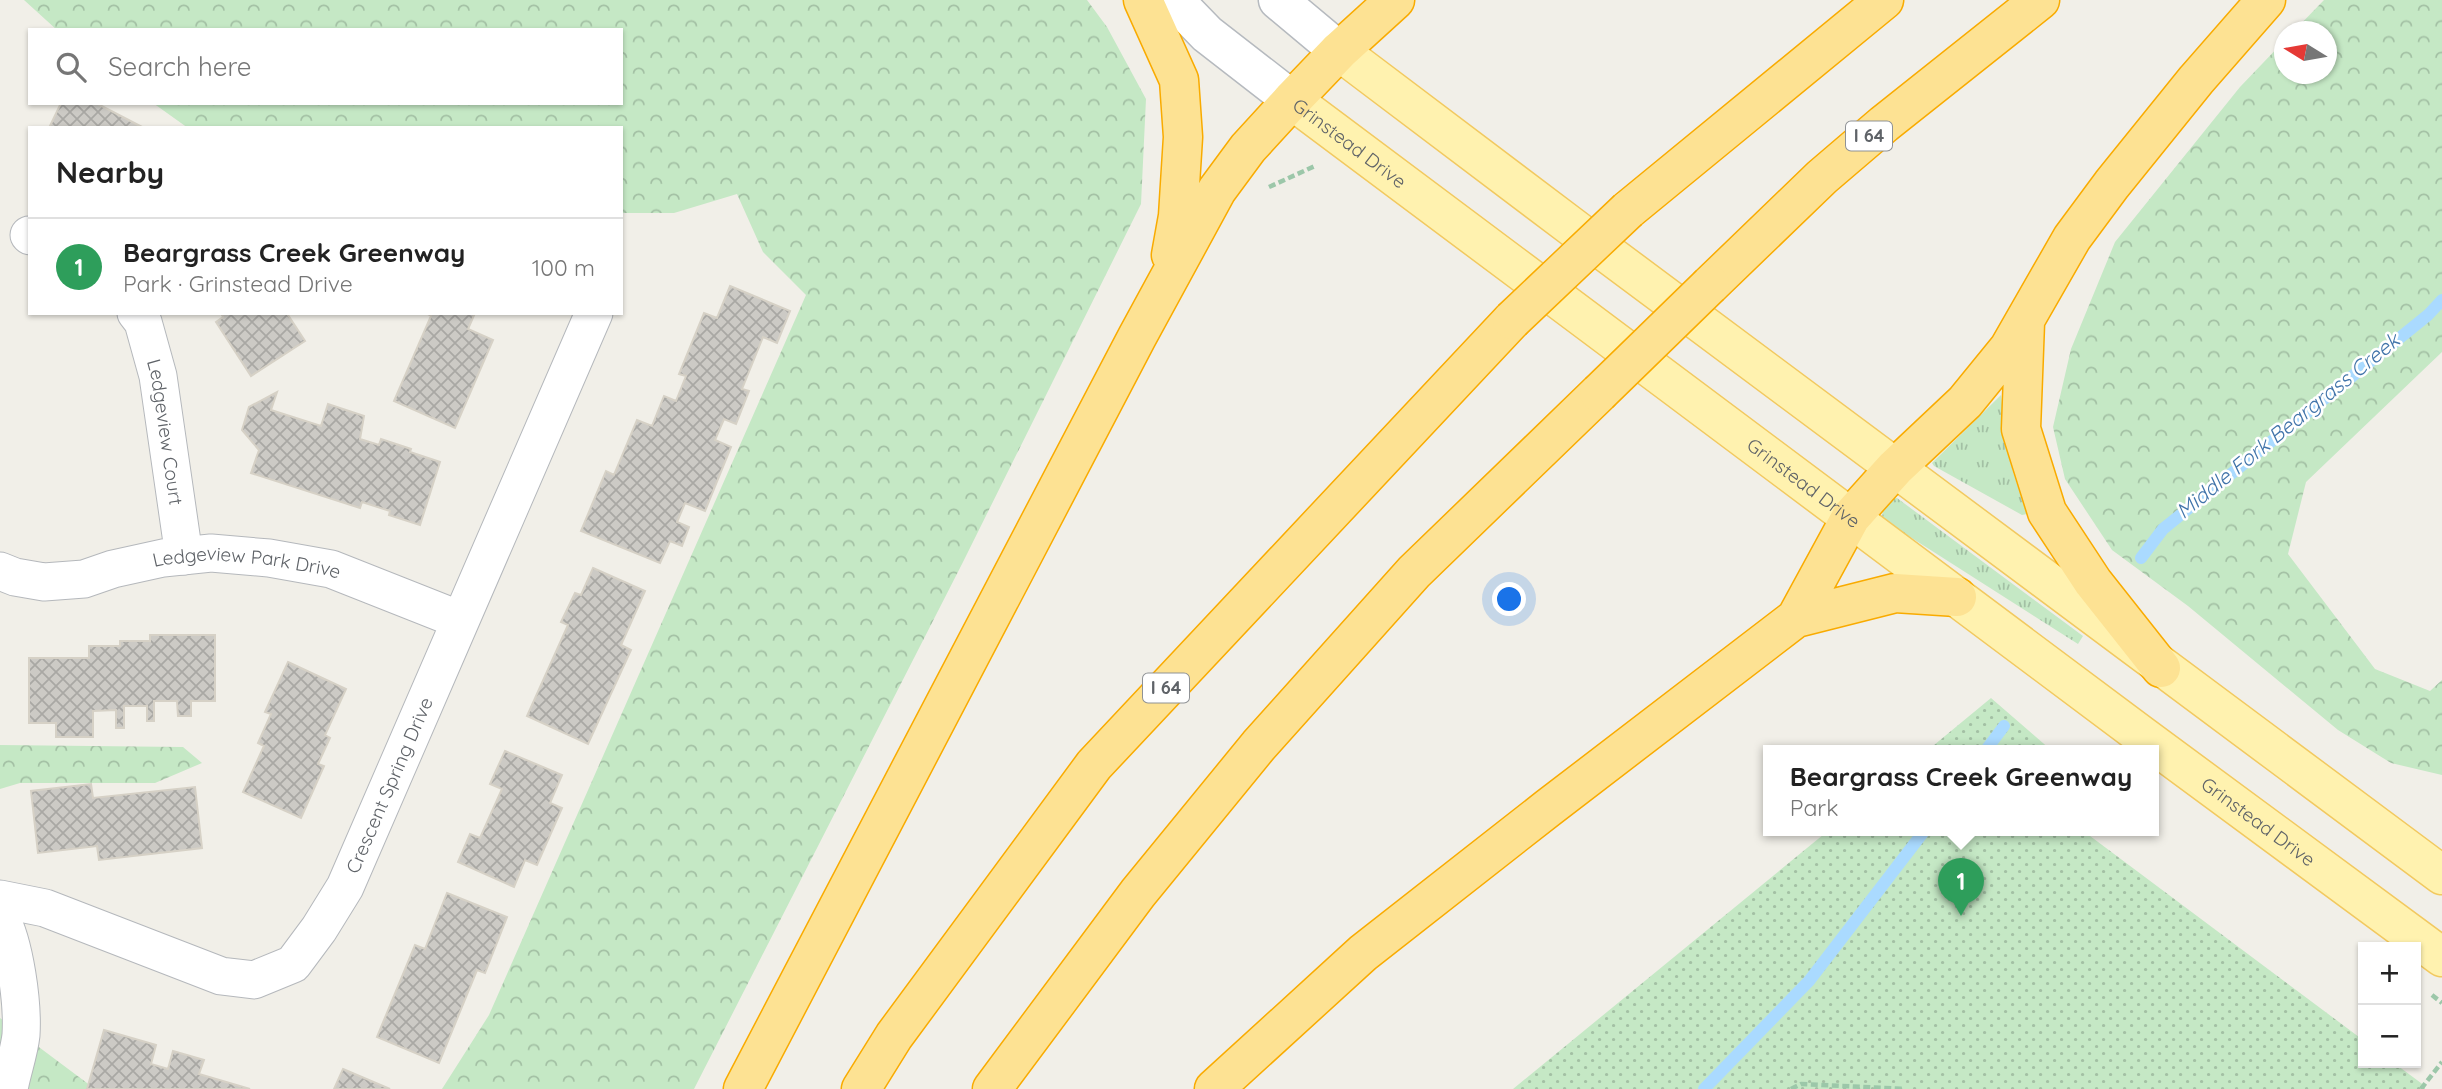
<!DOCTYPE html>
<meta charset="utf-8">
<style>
body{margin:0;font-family:Quicksand,sans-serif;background:#f2f2f2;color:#222}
.controls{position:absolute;right:21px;bottom:21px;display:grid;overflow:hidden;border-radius:0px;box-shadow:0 2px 5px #0004}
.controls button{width:63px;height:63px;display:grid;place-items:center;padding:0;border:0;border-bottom:2px solid #e0e0e0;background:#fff;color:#222;font:35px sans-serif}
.compass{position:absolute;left:2274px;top:21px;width:63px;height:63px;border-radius:50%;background:#fff;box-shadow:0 2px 5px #0004;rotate:281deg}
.you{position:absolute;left:1510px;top:600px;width:24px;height:24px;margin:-18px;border:5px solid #fff;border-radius:50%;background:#1a73e8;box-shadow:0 0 0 10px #1a73e833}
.badge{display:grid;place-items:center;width:46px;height:46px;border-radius:50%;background:#ea4335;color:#fff;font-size:23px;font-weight:700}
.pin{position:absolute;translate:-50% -58px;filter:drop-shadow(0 2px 4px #0008)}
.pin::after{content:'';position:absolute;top:37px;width:24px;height:21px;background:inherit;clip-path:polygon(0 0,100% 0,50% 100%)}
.popup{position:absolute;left:1763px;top:745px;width:396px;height:91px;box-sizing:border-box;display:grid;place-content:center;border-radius:0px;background:#fff;filter:drop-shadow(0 2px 5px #0005);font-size:23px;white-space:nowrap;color:#767676}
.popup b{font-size:26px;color:#222}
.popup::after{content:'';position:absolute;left:50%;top:100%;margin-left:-14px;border:14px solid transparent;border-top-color:#fff}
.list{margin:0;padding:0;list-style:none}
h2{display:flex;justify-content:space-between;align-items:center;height:91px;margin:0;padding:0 28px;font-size:30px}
h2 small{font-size:23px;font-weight:400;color:#767676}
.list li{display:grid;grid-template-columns:46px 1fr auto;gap:21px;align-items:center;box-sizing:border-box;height:98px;padding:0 28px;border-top:2px solid #e0e0e0}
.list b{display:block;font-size:26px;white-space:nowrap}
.list p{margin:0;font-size:23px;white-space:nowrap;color:#767676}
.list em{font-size:23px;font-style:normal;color:#767676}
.icon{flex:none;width:38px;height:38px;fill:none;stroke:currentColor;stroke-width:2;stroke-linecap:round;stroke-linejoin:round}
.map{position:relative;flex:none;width:2442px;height:1089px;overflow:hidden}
.search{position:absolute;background:#fff;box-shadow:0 2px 5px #0004;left:28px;top:28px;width:595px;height:77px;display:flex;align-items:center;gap:18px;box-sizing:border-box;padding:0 24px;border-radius:0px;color:#767676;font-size:26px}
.panel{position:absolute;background:#fff;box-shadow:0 2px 5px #0004;left:28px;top:126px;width:595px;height:189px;border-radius:0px}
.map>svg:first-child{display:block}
.grass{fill:url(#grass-tufts)}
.forest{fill:url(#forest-crowns)}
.park{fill:url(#park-dots)}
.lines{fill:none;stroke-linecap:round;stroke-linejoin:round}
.stream{stroke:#aadaff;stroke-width:12}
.building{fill:url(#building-cross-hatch);stroke:#d6d1c6;stroke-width:2}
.street-casing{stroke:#b5b8bc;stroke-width:39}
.secondary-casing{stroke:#b6babf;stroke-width:41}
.primary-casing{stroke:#f2c960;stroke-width:41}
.highway-casing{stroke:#f9ab00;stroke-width:41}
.path{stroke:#9cc7a9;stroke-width:4.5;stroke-dasharray:7 3.5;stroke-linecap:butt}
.street{stroke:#fff;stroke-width:37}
.secondary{stroke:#fff;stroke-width:38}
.primary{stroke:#fff2af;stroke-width:38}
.highway{stroke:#fde293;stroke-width:38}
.highway-bridge-casing{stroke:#f9ab00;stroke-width:41;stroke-linecap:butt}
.highway-bridge{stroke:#fde293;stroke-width:38}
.labels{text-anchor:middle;stroke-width:5;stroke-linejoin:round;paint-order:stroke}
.shield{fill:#fff;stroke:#8f9295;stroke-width:2}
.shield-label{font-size:18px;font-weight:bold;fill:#5f6368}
.street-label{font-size:19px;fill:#5f6368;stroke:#fff}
.water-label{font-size:21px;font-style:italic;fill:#4174aa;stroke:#fff}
</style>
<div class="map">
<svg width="2442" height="1089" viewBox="0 0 2442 1089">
<defs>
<pattern id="grass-tufts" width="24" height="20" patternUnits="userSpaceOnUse" patternTransform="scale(1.75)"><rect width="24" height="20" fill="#c5e8c5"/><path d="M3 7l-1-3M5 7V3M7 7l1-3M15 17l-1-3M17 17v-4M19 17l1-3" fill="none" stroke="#a3c0a4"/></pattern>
<pattern id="forest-crowns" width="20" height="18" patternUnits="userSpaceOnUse" patternTransform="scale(1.75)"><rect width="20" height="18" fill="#c5e8c5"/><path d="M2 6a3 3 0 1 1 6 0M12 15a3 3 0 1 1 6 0" fill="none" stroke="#a3c0a4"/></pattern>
<pattern id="park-dots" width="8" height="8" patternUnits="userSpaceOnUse" patternTransform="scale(1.75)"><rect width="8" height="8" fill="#c5e8c5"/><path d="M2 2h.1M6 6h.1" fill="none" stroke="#a3c0a4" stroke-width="1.8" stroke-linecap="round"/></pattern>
<pattern id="building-cross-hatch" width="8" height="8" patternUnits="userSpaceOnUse" patternTransform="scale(1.75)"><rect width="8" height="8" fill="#cccac5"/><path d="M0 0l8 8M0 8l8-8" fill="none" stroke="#a9a8a4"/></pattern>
</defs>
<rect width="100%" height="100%" fill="#f1efe8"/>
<path class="grass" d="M2001,395l4,35 8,42 14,42 -5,1 -88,-49 -2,-3z
M1897,498l186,138 -5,8 -196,-125 1,-13 6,-7z"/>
<path class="forest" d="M24,0h1063l20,27 39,72 -5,105 -179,360 -268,525h-252l47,-74 317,-720 -43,-43 -26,-58 -63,19h-53v-85h-433l-35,-25h468v-73h-564z
M2324,0h118v352l-136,130 -18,72 87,115 55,22 12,-11v95l-51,-12 -53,-33 -150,-124 -76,-56 -47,-71 -12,-52 18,-78 44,-107 125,-155 44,-46v33h42v-42l-32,-1z
M0,745l183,2 19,16 -47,20h-135l-20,6z
M0,1018l95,71h-95z"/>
<path class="park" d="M1991,698l60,52h-123z
M1829,830h253l281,210v23h31l31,23v3h-912z"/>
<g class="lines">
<path class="stream" d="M2141,558l22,-29 265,-214 14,-15
M1986,750l18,-24
M1704,1089l105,-108 116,-151"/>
</g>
<path class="building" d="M61,103h35l48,25h-95z
M730,286l60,25 -13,32 -14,-6 -21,52 7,2 -13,33 -12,-5 -9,21 16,7 -26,64 -20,-8 -8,19 12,5 -7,19 -12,-5 -10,22 -79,-32 25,-60 8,4 23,-55 15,6 12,-30 12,5 10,-25 -7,-2 25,-61 13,5z
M221,313h70l-3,2 17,26 -54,35 -35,-54 7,-5z
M426,313h49l-7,16 25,11 -38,88 -61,-27 37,-85z
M277,392l-6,18 50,16 7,-22 36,12 -4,23 19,6 2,-6 30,10 -1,3 30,10 -20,63 -31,-10 1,-4 -28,-9 -2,6 -109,-35 8,-23 -17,-20 7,-23z
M593,568l52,23 -24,54 10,5 -43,94 -61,-28 41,-91 -7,-3 14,-29 6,2z
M150,635h65v66h-24v15h-13l-1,-15h-23v20h-7v-15h-23v22h-8v-18l-23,1v26h-37v-14h-27v-65h60v-12h31v-5h30z
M288,662l58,27 -21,46 5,3 -12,26 6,2 -23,52 -58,-26 21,-46 -6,-3 13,-29 -6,-2z
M505,751l57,24 -12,28 12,5 -25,57 -12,-5 -11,27 -56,-25 12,-28 10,4 22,-49 -12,-5z
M91,784l2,14 102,-11 7,61 -103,12 -2,-14 -59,7 -7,-62z
M447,893l60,24 -22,56 -8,-3 -38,93 -62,-26 38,-92 10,4z
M104,1030l52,15 -5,19 17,5 5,-18 31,9 -5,14 51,15h-163z
M343,1069l47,20h-56z"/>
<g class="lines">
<defs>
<g id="street">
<path d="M29,235l1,1"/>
<path id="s1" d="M136,313l7,9 15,54 26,180"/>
<path id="s2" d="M0,571l15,6 29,5 40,-3 29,-10 50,-11 48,-5 58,5 62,11 129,51"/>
<path id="s3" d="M0,899l45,9 176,68 33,4 39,-16 26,-35 26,-42 249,-574"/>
<path d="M0,916c15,28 23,87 21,119 -2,18 -9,37 -12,54"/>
</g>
<path id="secondary" d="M1174,0l33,34 85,66
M1278,0l61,51"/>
<g id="primary">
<path d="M1339,51l245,185 858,639"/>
<path id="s4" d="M1292,100l849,635 301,222"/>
</g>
<path id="highway" d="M1143,0l36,80 4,57 -5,79 -7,39
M1628,210l256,-210
M1710,285l112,-108 62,-53 156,-124
M2025,322l-4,107 26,83 46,70 68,86
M1796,618l99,-25 62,4
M743,1089l394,-752 80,-147 31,-42 44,-48 47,-49 56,-51
M861,1089l33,-53 200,-271 418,-445
M992,1089l146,-196 121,-148 155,-173 185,-179
M1214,1089l149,-136 185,-145 248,-190 55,-101 44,-49 70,-66 44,-54 63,-110 40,-54 84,-104 70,-80"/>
</defs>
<use href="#street" class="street-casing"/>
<use href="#secondary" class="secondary-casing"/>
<use href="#primary" class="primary-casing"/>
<use href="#highway" class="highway-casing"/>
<path class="path" d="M1269,187l46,-21
M2432,995l10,8
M1791,1089l10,-5 104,5
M2421,1089l21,-27"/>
<use href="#street" class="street"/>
<use href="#secondary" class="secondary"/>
<use href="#primary" class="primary"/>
<use href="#highway" class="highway"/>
<defs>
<path id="highway-bridge" d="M1512,320l116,-110
M1599,393l111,-108"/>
</defs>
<use href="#highway-bridge" class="highway-bridge-casing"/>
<use href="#highway-bridge" class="highway-bridge"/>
</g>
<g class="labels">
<g class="shield">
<rect x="1846" y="121.5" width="46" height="29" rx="5"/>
<rect x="1143" y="673.5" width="46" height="29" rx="5"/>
</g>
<g class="shield-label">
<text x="1869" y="142">I 64</text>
<text x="1166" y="694">I 64</text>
</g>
<g class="street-label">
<text dy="7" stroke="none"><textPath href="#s4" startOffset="72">Grinstead Drive</textPath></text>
<text dy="7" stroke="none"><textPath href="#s1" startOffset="124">Ledgeview Court</textPath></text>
<text dy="7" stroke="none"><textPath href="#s4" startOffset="639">Grinstead Drive</textPath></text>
<text dy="7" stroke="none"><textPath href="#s2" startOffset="252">Ledgeview Park Drive</textPath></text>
<text dy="7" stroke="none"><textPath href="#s3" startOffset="514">Crescent Spring Drive</textPath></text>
<text dy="7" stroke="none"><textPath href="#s4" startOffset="1206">Grinstead Drive</textPath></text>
</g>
<g class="water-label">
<text transform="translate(2288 426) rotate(-39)" y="7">Middle Fork Beargrass Creek</text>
</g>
</g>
</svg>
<div class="controls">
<button>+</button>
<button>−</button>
</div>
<svg class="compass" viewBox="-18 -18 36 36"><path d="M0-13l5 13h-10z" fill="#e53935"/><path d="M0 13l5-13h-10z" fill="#767676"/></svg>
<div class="you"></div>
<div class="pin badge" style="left:1961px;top:916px;background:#2e9e5b">1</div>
<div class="popup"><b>Beargrass Creek Greenway</b>Park</div>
<div class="search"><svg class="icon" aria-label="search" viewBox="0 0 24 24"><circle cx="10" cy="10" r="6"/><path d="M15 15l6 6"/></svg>Search here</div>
<section class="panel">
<h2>Nearby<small></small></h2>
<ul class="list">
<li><span class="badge" style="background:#2e9e5b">1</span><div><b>Beargrass Creek Greenway</b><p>Park · Grinstead Drive</p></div><em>100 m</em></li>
</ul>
</section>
</div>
